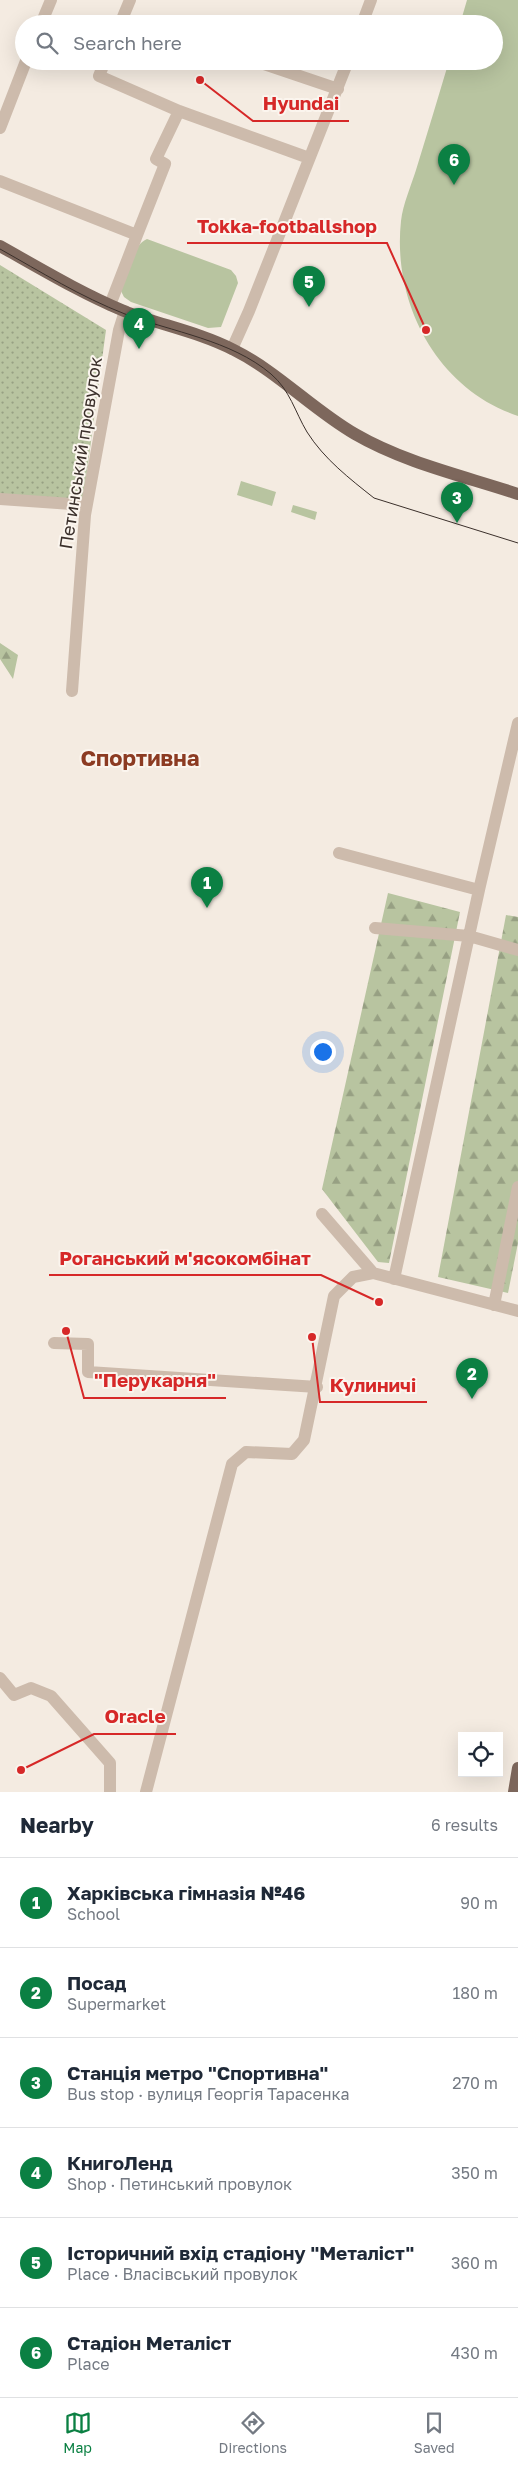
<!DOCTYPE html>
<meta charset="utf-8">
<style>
body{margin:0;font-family:"Golos Text",sans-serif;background:#f6f6f7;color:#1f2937}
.controls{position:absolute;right:15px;bottom:15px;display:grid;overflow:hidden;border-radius:0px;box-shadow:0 5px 20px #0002}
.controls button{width:45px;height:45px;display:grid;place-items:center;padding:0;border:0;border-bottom:1px solid #e0e1e3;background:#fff;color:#1f2937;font:25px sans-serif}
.you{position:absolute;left:322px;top:1051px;width:18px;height:18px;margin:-12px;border:4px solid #fff;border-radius:50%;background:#1a73e8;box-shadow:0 0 0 8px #1a73e833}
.badge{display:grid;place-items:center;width:32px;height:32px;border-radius:50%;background:#0b8043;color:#fff;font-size:16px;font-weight:700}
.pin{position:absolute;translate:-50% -41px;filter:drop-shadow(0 1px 2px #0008)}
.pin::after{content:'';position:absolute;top:26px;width:18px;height:15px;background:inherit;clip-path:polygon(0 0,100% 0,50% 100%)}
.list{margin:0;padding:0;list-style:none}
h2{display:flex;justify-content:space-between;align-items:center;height:65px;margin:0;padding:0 20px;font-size:21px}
h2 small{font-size:16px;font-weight:400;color:#747a83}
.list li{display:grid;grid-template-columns:32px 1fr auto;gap:15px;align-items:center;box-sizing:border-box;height:90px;padding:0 20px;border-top:1px solid #e0e1e3}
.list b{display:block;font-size:19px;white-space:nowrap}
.list p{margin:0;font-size:16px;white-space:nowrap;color:#747a83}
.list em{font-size:16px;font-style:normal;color:#747a83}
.icon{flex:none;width:28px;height:28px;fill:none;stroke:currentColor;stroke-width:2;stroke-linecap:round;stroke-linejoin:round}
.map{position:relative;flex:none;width:518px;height:1792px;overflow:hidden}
.search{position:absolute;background:#fff;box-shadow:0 5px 20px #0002;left:15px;right:15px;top:15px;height:55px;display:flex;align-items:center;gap:12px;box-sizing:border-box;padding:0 18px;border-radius:28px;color:#747a83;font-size:19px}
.sheet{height:605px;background:#fff}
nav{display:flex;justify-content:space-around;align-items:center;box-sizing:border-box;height:70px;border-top:1px solid #e0e1e3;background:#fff;font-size:14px;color:#747a83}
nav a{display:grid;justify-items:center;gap:2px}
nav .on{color:#0b8043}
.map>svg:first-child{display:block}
.grass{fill:#b8c4a0}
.forest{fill:url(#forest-firs)}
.park{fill:url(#park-dots)}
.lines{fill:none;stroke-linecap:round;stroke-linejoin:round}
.minor{stroke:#cdbbac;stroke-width:12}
.major{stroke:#7d675c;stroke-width:12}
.tram{stroke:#3b302b;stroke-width:1}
.labels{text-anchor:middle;stroke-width:4;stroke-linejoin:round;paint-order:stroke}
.street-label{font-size:18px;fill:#3b302b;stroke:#fbf5ee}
.district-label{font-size:22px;font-weight:bold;fill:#8c3b22;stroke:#fbf5ee}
.leader{fill:none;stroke:#d62828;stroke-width:2}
.callout-dot{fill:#d62828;stroke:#fbf5ee;stroke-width:2}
.callout-label{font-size:19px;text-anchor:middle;font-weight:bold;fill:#d62828;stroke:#fbf5ee;stroke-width:4;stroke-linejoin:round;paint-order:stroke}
</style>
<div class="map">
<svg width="518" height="1792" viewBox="0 0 518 1792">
<defs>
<pattern id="forest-firs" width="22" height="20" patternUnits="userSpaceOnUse" patternTransform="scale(1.25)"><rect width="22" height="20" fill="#b8c4a0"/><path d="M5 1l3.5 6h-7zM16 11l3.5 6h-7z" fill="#97a083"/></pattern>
<pattern id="park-dots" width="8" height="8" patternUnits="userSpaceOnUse" patternTransform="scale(1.25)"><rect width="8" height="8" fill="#b8c4a0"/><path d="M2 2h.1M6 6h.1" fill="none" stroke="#97a083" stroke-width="1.8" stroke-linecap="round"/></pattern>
</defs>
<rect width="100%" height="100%" fill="#f4ebe1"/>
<path class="grass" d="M467,0h51v416c-81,-27 -126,-113 -117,-195 2,-17 10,-35 15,-51 11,-36 22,-72 33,-109h45v-37h-34z
M147,239l84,31 5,6 2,7 -17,44 -13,1 -77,-26 -7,-5 -3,-6c6,-15 10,-45 26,-52z
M241,481l35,11 -4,14 -35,-11z
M293,505l24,7 -2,8 -24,-8z"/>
<path class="forest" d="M0,643l18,12 -5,24 -13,-20z
M388,893l72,19 -71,351 -11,-1 -56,-73z
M506,915l12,2v326l-10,50 -70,-16z"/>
<path class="park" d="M0,265l106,65 -23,171 -83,1z"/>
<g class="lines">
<path class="minor" d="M41,24l10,-24
M120,24l10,-24
M362,24l9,-24
M105,61l-6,15 80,35 130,47
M255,61l83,28
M0,128l26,-67
M0,181l137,54 -27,70
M137,235l28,-71 -9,-5 23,-48
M232,349l17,-38 99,-250
M0,499l86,6
M72,691l13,-176 34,-185 6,-19
M339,853l140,37 -85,389
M479,890l39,-167
M375,928l94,8 49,14
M322,1214l51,59
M494,1305l24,-118
M54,1343l34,1v28l229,15
M0,1678l14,17 17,-7 20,8 59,67v29
M146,1792l86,-328 14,-12 46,2 12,-14 30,-144 19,-19 20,-4 145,38"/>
<path class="major" d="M0,246c41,23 81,47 124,65 36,14 75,21 110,39 44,22 78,59 121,84 50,29 109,42 163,60
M514,1792l4,-24"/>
<path class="tram" d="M0,249c41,23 81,48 125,65 47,18 106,26 146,60 19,16 24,38 36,58 17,27 43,47 67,66l144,45"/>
</g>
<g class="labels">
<g class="street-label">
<text transform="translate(81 453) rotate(-81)" y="6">Петинський провулок</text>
</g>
<g class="district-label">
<text x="140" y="766">Спортивна</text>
</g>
</g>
<path class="leader" d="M200 80L253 121H349M426 330L387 243H187M379 1302L321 1275H49M66 1331L84 1398H226M312 1337L320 1402H427M21 1770L94 1734H176"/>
<g class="callout-dot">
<circle cx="200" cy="80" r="5"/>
<circle cx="426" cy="330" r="5"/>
<circle cx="379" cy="1302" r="5"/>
<circle cx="66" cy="1331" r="5"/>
<circle cx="312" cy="1337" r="5"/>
<circle cx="21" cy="1770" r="5"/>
</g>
<g class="callout-label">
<text x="301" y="110">Hyundai</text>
<text x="287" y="233">Tokka-footballshop</text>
<text x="185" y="1265">Роганський м'ясокомбінат</text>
<text x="155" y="1387">"Перукарня"</text>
<text x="373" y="1392">Кулиничі</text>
<text x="135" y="1723">Oracle</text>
</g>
</svg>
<div class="controls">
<button><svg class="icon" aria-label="locate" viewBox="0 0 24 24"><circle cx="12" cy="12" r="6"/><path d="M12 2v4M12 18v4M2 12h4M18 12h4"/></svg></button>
</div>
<div class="you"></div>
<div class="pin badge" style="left:207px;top:908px">1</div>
<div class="pin badge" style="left:472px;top:1399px">2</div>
<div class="pin badge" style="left:457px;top:523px">3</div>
<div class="pin badge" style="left:139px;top:349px">4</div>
<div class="pin badge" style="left:309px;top:307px">5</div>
<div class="pin badge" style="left:454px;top:185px">6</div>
<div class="search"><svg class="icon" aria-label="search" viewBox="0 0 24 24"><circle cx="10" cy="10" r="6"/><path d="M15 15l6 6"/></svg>Search here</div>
</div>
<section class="sheet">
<h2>Nearby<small>6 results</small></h2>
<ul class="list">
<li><span class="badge">1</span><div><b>Харківська гімназія №46</b><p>School</p></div><em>90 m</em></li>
<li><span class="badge">2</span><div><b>Посад</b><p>Supermarket</p></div><em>180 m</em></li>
<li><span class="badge">3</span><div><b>Станція метро &quot;Спортивна&quot;</b><p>Bus stop · вулиця Георгія Тарасенка</p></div><em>270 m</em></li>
<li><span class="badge">4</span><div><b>КнигоЛенд</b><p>Shop · Петинський провулок</p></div><em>350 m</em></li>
<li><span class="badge">5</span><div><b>Історичний вхід стадіону &quot;Металіст&quot;</b><p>Place · Власівський провулок</p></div><em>360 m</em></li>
<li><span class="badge">6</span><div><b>Стадіон Металіст</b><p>Place</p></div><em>430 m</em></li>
</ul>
</section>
<nav>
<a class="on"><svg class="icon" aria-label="map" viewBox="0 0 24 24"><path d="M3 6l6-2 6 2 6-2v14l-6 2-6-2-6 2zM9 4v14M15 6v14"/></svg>Map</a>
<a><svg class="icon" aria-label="directions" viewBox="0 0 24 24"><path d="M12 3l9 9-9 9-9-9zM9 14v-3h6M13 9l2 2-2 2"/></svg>Directions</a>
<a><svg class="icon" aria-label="saved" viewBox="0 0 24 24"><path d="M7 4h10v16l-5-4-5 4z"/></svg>Saved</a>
</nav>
